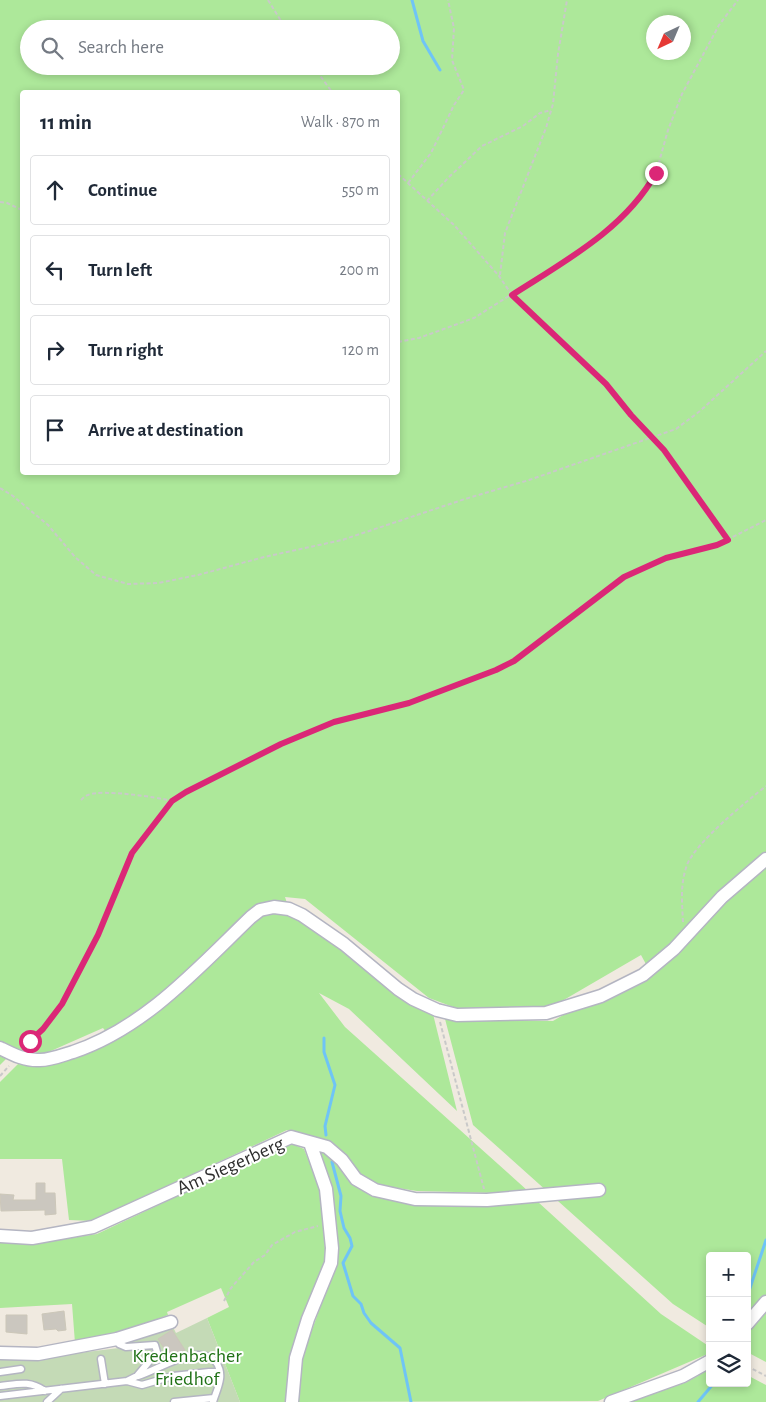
<!DOCTYPE html>
<meta charset="utf-8">
<style>
body{margin:0;font-family:"Alegreya Sans",sans-serif;background:#f6f6f7;color:#1f2937}
.controls{position:absolute;right:15px;bottom:15px;display:grid;overflow:hidden;border-radius:5px;box-shadow:0 2px 8px #0003}
.controls button{width:45px;height:45px;display:grid;place-items:center;padding:0;border:0;border-bottom:1px solid #e0e1e3;background:#fff;color:#1f2937;font:25px sans-serif}
.compass{position:absolute;left:646px;top:15px;width:45px;height:45px;border-radius:50%;background:#fff;box-shadow:0 2px 8px #0003;rotate:224deg}
.stop{position:absolute;width:15px;height:15px;margin:-11px;border:4px solid #db2777;border-radius:50%;background:#fff}
.stop.end{background:#db2777;border-color:#fff;box-shadow:0 1px 5px #0008}
.list{margin:0;padding:0;list-style:none}
h2{display:flex;justify-content:space-between;align-items:center;height:65px;margin:0;padding:0 20px;font-size:21px}
h2 small{font-size:16px;font-weight:400;color:#747a83}
.list li{display:grid;grid-template-columns:32px 1fr auto;gap:15px;align-items:center;box-sizing:border-box;height:70px;margin:0 10px 10px;padding:0 10px;border:1px solid #e0e1e3;border-radius:5px}
.list b{display:block;font-size:19px;white-space:nowrap}
.list em{font-size:16px;font-style:normal;color:#747a83}
.icon{flex:none;width:28px;height:28px;fill:none;stroke:currentColor;stroke-width:2;stroke-linecap:round;stroke-linejoin:round}
.map{position:relative;flex:none;width:766px;height:1402px;overflow:hidden}
.search{position:absolute;background:#fff;box-shadow:0 2px 8px #0003;left:20px;top:20px;width:380px;height:55px;display:flex;align-items:center;gap:12px;box-sizing:border-box;padding:0 18px;border-radius:28px;color:#747a83;font-size:19px}
.panel{position:absolute;background:#fff;box-shadow:0 2px 8px #0003;left:20px;top:90px;width:380px;height:385px;border-radius:5px}
.map>svg:first-child{display:block}
.green{fill:#ade89a;fill-rule:evenodd}
.cemetery{fill:#c4dab6}
.lines{fill:none;stroke-linecap:round;stroke-linejoin:round}
.stream{stroke:#6fc4f6;stroke-width:3}
.building{fill:#cbc7bf;stroke:#ccc7b9}
.lane-casing{stroke:#b4b5c2;stroke-width:9}
.street-casing{stroke:#b4b5c2;stroke-width:15}
.path{stroke:#c9c9c9;stroke-width:2;stroke-dasharray:4 2.5;stroke-linecap:butt}
.lane{stroke:#fff;stroke-width:6}
.street{stroke:#fff;stroke-width:12}
.route{stroke:#db2777;stroke-width:6}
.labels{text-anchor:middle;stroke-width:4;stroke-linejoin:round;paint-order:stroke}
.street-label{font-size:20px;fill:#2e2e2e;stroke:#fff}
.park-label{font-size:20px;fill:#217217;stroke:#fff}
</style>
<div class="map">
<svg width="766" height="1402" viewBox="0 0 766 1402">
<rect width="100%" height="100%" fill="#f0eae0"/>
<path class="green" d="M0,0h766v1362l-19,-10v-96h-37v72l-37,-24 -200,-179 -28,-106 108,2 94,-55 -6,-11 -91,53h-94l-27,-10 -124,-99 -20,-2 5,15 143,102 24,97 -108,-102 -30,-16 26,34 183,164 -33,2 -78,-2 -39,-6 -12,-8 2,17 47,11 123,-3 123,112 49,33v6l-112,48 -300,1 3,-42 31,-85 7,-27 -22,-108 -30,-10 -194,91 -24,-1 -7,-61h-62v-77l18,-18 22,2 53,-15 20,-10 -10,-13 -59,26 -28,-5 -16,16zM654,22h30v30h-30zM29,29h362v37h-362zM22,92h376v380h-376z
M290,1143l14,6 17,43 5,71 -36,95 -4,44h-46l-33,-84 22,-11 -8,-19 -54,24 1,3 -53,20 -40,8 -3,-39 -72,4v-68l32,4 65,-10z
M710,1369v14h37v-8l19,10v17h-136l57,-20z"/>
<path class="cemetery" d="M207,1318l33,84h-240v-44h38l81,-10 6,-5 48,-16 3,6z"/>
<g class="lines">
<path class="stream" d="M412,0l11,41 17,29
M324,1038v14l11,33 -10,41 1,9
M332,1162l9,34 -1,15 4,17 6,10 2,8 -9,17 10,33 8,8 3,9 7,10 29,25 11,54
M747,1297l19,-57
M698,1402l16,-19"/>
</g>
<path class="building" d="M36,1183h9v10h10l1,21 -11,1v-5l-44,1 -1,-17 14,1 -1,5h23z
M64,1311l2,19 -8,1 -2,-2 -12,1 -2,-16z
M6,1315h21v19l-21,-2z
M172,1330l13,20 -15,7 -12,-18z"/>
<g class="lines">
<defs>
<path id="lane" d="M101,1359l4,25
M0,1372l21,-3
M138,1376c21,-6 58,-33 77,-15 4,4 6,12 5,18 -1,8 -5,16 -7,23
M127,1381l15,4 31,-9 36,-4h10
M0,1386c18,-2 29,-6 45,5
M0,1396l127,-15 10,-5 20,-24 -2,-7 -29,2 -7,-3 -2,-5
M47,1402l14,-13
M174,1402l40,-4"/>
<path id="street" d="M0,1048c12,6 25,13 40,12 11,0 23,-5 33,-8 72,-24 125,-84 178,-135l9,-7 14,-3 15,2 13,6 42,29 54,45 15,10 24,11 20,5 89,-2 55,-17 42,-21 31,-26 48,-52 44,-38
M0,1236l32,2 61,-11 198,-90 36,10 15,13 14,19 19,11 40,9 72,1 112,-10
M747,1324l19,-22
M0,1353l38,1 79,-15 54,-17
M292,1402l4,-44 12,-39 23,-56 1,-15 -6,-59 -16,-46
M611,1402l72,-26 27,-15"/>
</defs>
<use href="#lane" class="lane-casing"/>
<use href="#street" class="street-casing"/>
<path class="path" d="M268,0l18,29
M313,66l19,26
M398,174l56,51 45,51 13,19 94,89 25,31 33,34 64,91
M408,183l23,-30 23,-48 10,-15 -12,-30 2,-32 -6,-28
M427,201l21,-23 34,-32 41,-20 17,-13 11,-3
M0,202l7,1 15,7
M500,275l5,-42 41,-105 7,-24 5,-50 9,-54
M398,342l21,-4 55,-20 89,-56 43,-31 25,-21 15,-20 10,-17 12,-43 14,-36 37,-69 19,-25
M0,488l13,8 35,29 27,32 21,18 32,9 30,-1 40,-8 66,-18 78,-17 123,-41 64,-19 147,-51 24,-18 66,-60
M81,800c2,-2 4,-4 7,-5 13,-6 69,2 84,6
M683,922c-1,-20 -3,-38 4,-57 8,-22 60,-64 79,-79
M440,1022l44,167
M22,1046l8,-5 13,-12 19,-26 36,-68 34,-82 40,-52 14,-9 95,-48 53,-22 75,-19 87,-33 18,-9 110,-84 42,-19 51,-13 49,-25
M0,1076l9,-10
M224,1301l7,-13 23,-26 11,-7 7,-10 23,-13 23,-6
M747,1366l19,10"/>
<use href="#lane" class="lane"/>
<use href="#street" class="street"/>
</g>
<g class="lines">
<path class="route" d="M30,1041l13,-12 19,-25 36,-69 34,-82 40,-52 14,-9 95,-48 53,-22 75,-19 87,-33 18,-9 110,-84 42,-19 51,-13 11,-5 -64,-90 -33,-35 -25,-31 -94,-89c53,-34 113,-66 144,-122"/>
</g>
<g class="labels">
<g class="street-label">
<text transform="translate(230 1165) rotate(-24)" y="7">Am Siegerberg</text>
</g>
<g class="park-label">
<text x="187" y="1362">Kredenbacher<tspan x="187" dy="23">Friedhof</tspan></text>
</g>
</g>
</svg>
<div class="controls">
<button>+</button>
<button>−</button>
<button><svg class="icon" aria-label="layers" viewBox="0 0 24 24"><path d="M12 4l9 5-9 5-9-5zM3 14l9 5 9-5"/></svg></button>
</div>
<svg class="compass" viewBox="-18 -18 36 36"><path d="M0-13l5 13h-10z" fill="#e53935"/><path d="M0 13l5-13h-10z" fill="#747a83"/></svg>
<div class="stop" style="left:30px;top:1041px"></div>
<div class="stop end" style="left:656px;top:173px"></div>
<div class="search"><svg class="icon" aria-label="search" viewBox="0 0 24 24"><circle cx="10" cy="10" r="6"/><path d="M15 15l6 6"/></svg>Search here</div>
<section class="panel">
<h2>11 min<small>Walk · 870 m</small></h2>
<ul class="list">
<li><svg class="icon" aria-label="ahead" viewBox="0 0 24 24"><path d="M12 20V5M6 11l6-6 6 6"/></svg><div><b>Continue</b></div><em>550 m</em></li>
<li><svg class="icon" aria-label="left" viewBox="0 0 24 24"><path d="M17 20v-9H6M10 6l-5 5 5 5"/></svg><div><b>Turn left</b></div><em>200 m</em></li>
<li><svg class="icon" aria-label="right" viewBox="0 0 24 24"><path d="M7 20v-9h11M14 6l5 5-5 5"/></svg><div><b>Turn right</b></div><em>120 m</em></li>
<li><svg class="icon" aria-label="arrive" viewBox="0 0 24 24"><path d="M6 21V4h12l-3 4 3 4H6"/></svg><div><b>Arrive at destination</b></div></li>
</ul>
</section>
</div>
